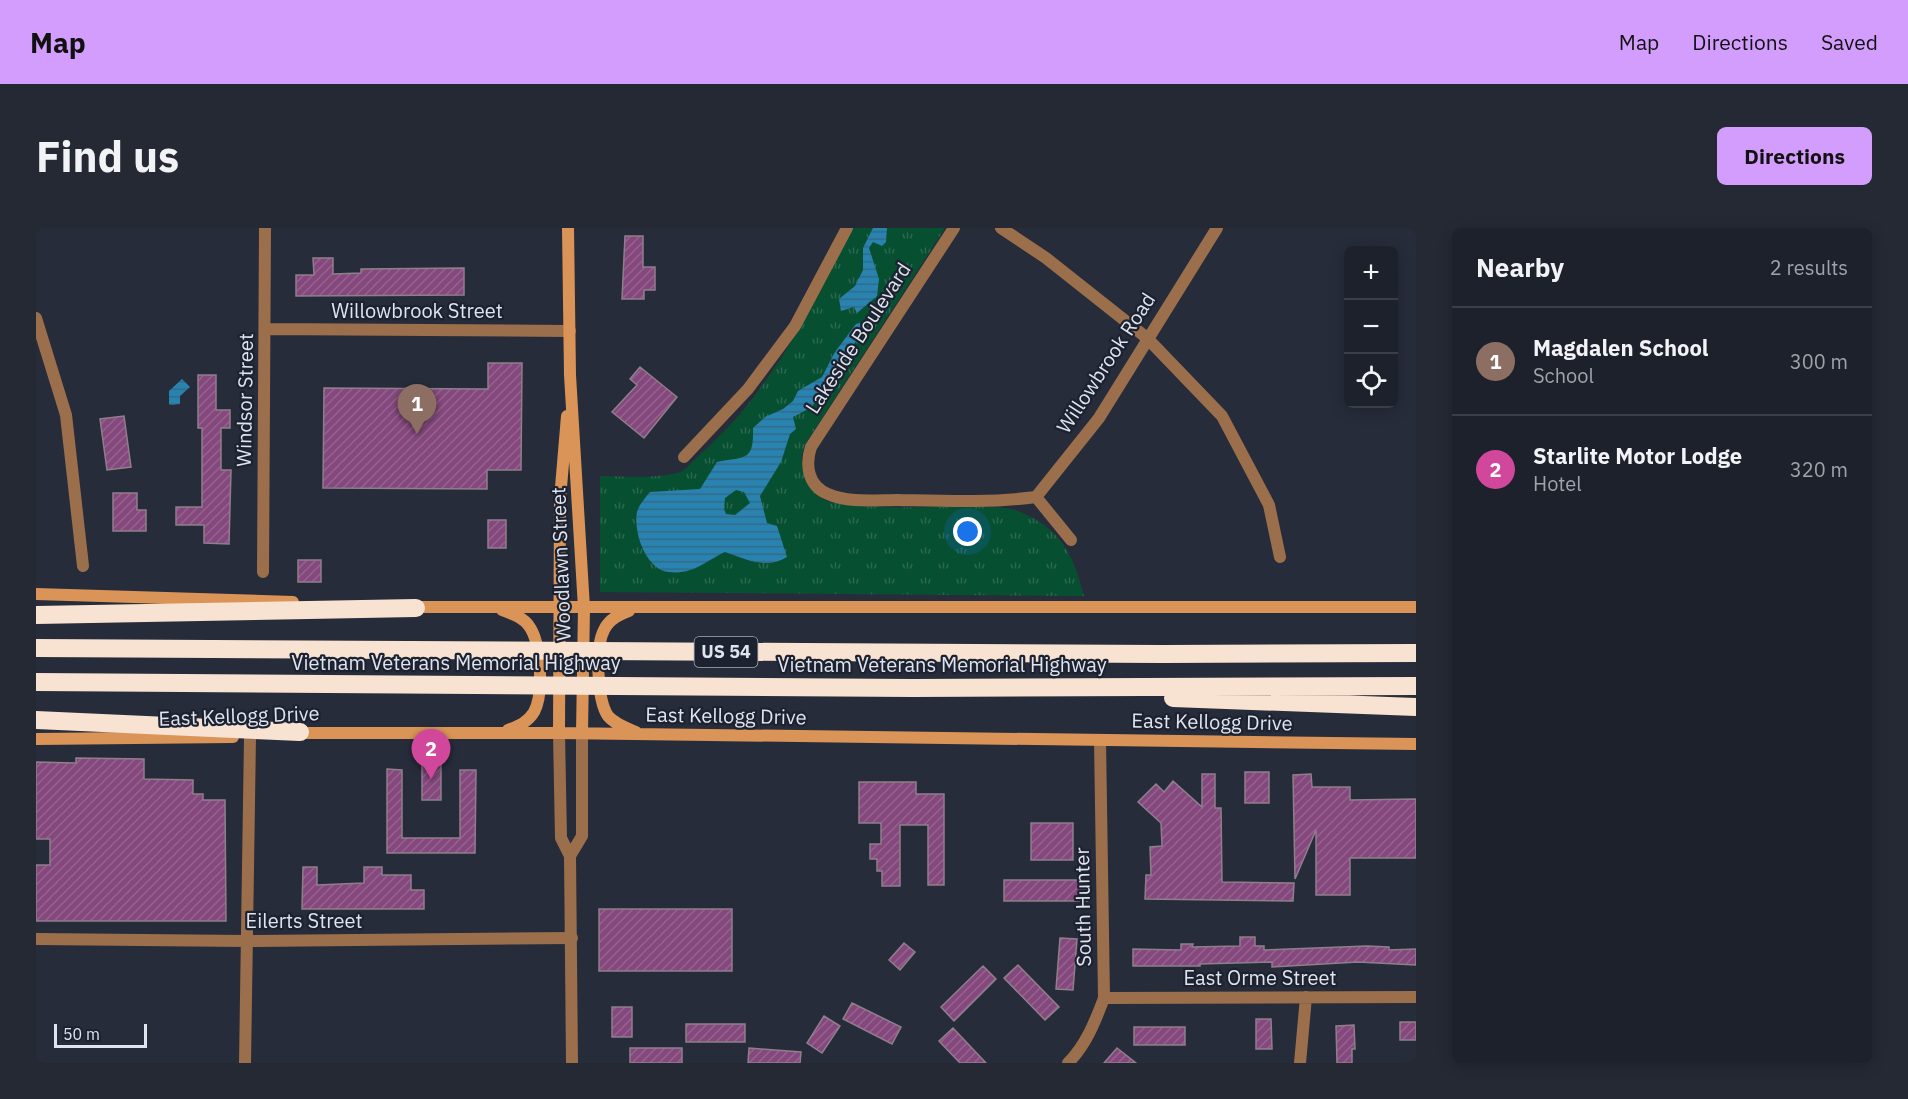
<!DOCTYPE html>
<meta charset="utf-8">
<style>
body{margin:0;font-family:"IBM Plex Sans",sans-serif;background:#252934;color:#f1f3f6}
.controls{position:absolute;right:18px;top:18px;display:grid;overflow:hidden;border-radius:9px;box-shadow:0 3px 15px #0003}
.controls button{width:54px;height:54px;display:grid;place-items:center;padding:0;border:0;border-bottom:2px solid #3b3e48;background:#1d212c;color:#f1f3f6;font:30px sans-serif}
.scale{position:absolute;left:18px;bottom:15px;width:93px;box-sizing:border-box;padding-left:6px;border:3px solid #e0e4ee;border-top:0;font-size:16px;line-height:21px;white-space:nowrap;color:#e0e4ee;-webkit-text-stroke:4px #1d2231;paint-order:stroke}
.you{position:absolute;left:932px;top:304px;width:21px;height:21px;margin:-15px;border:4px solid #fff;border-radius:50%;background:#1a73e8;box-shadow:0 0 0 9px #1a73e833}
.badge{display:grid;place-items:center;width:39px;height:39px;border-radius:50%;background:#d29dfd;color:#fff;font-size:20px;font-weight:700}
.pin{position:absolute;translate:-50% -50px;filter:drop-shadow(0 2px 3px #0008)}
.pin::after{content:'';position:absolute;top:32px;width:21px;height:18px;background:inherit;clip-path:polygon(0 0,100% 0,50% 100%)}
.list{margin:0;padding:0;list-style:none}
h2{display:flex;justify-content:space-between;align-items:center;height:78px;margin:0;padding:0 24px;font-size:26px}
h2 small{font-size:20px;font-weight:400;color:#a0a3a9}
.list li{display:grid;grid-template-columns:39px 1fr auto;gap:18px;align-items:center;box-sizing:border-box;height:108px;padding:0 24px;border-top:2px solid #3b3e48}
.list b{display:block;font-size:22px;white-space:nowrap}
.list p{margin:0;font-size:20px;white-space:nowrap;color:#a0a3a9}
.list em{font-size:20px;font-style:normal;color:#a0a3a9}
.icon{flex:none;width:33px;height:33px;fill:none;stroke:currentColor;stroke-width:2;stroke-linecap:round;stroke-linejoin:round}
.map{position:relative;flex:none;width:1380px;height:835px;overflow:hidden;border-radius:9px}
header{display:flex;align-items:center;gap:36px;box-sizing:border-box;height:84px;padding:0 30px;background:#d29dfd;color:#111}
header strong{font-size:28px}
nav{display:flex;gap:33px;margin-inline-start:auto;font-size:21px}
.intro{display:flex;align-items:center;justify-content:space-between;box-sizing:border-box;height:144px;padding:0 36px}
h1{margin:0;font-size:42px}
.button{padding:15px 27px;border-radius:9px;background:#d29dfd;color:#111;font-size:21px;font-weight:700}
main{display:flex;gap:36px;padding:0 36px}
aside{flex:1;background:#1d212c;border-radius:9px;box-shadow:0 3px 15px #0003}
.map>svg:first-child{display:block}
.grass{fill:url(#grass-tufts)}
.water{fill:url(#water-rules);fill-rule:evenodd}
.building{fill:url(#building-hatch);stroke:#8f7f8c;stroke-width:1.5}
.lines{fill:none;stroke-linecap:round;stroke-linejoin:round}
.minor{stroke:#9b6f4b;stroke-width:12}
.tertiary{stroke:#9b6f4b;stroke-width:12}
.secondary{stroke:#da9458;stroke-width:12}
.motorway{stroke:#f8e2d1;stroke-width:18}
.labels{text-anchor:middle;stroke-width:4.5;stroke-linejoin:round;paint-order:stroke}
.shield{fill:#1d2231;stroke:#a6aab5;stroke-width:1.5}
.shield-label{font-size:18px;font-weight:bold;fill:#e0e4ee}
.street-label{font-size:20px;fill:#e0e4ee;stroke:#1d2231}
</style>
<header>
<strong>Map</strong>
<nav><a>Map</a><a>Directions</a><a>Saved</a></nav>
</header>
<div class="intro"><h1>Find us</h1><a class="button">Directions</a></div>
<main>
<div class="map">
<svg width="1380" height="835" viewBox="0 0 1380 835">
<defs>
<pattern id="grass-tufts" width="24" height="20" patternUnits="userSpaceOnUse" patternTransform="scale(1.5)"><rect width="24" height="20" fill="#074f31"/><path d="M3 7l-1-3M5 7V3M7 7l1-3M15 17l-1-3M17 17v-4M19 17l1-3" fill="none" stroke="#2b684f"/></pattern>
<pattern id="water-rules" width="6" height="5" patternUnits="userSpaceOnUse" patternTransform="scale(1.5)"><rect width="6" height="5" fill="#2983b1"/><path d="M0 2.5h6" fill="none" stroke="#336a87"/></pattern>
<pattern id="building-hatch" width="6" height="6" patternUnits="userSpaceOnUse" patternTransform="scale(1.5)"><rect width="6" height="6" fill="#84487c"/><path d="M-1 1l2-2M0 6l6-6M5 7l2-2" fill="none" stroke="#95628f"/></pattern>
</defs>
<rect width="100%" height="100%" fill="#272c3b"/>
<path class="grass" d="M816,0h93l-139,215c-1,4 -4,9 -4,13 -2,14 11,41 25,45 38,10 105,5 146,6 14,0 32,-1 45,4 44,18 55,43 66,85l-484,-4v-116c22,0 66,4 84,-6 22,-21 46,-43 65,-67 42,-53 73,-114 103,-175z"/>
<path class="water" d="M837,0h14l-1,14 -4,4 -9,-4 -4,6 10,31 -2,17 -20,17 -3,-6 -13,4 -2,-12 16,-13 8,-16v-22z
M824,95v13l-9,12 -5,15 -15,13 -19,31 -19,10 3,12 -6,5 -9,28 -21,34 7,27 10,3 10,31c-21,13 -41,2 -62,-5 -20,9 -31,23 -56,20 -23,-2 -36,-40 -32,-60 2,-7 8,-14 13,-20l50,-3 17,-27c27,-6 37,1 36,-34l12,-11 18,-8 10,-8 5,-10 24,-14 13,-25 21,-28zM700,262l8,2 6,11 -15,12 -9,-1 -2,-5 1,-11z
M146,151l8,8 -10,9v8l-9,1 -2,-1v-13z"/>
<path class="building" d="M589,8h18v31h12v23h-11v9h-22z
M277,30h20v16l28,-1v-4l103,-1v27l-168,1v-21h18z
M452,135h34l-1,107h-34v19l-164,-1 1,-100 164,1z
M604,139l37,30 -33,41 -32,-26 25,-27 -7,-6z
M162,147h18v35h14v18h-9v42h10l-2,74 -25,-1v-18h-28v-18h26v-79h-4z
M88,188l7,51 -24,3 -7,-51z
M77,265h24v17h9v21h-33z
M452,292h18v28h-18z
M262,332h23v22h-23z
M40,530l68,1v20l49,1v14h10v6h22l1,121h-190v-56h14v-26h-14v-77l40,1z
M386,531h19v41h-19z
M351,541l15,1v68h58v-68h16l-1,83h-88z
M1209,544h24v31h-24z
M1166,546h13v34h6l1,74 72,1 -1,18 -148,-2 1,-24h5l-1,-28 12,-1 -1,-23 -23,-21 18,-18 8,8 9,-11 29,26z
M1275,546l1,13h38v13l66,-1v59h-66v37h-34v-65l-21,49 -2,-104z
M823,554h57v12h28v91h-16v-60h-28v61h-18v-15h-5v-12h-7v-15h11v-21h-22z
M995,595h42v37h-42z
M267,639h14v18l47,-2v-16h18v8h29v15h13v19h-122z
M968,652h83v21h-83z
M563,681h133v62h-133z
M1204,709h15v9h9v4l103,-4 22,1v3l27,-1v16l-58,-3 -86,5v-5l-72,2v2h-67v-17l48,1v-6h12l-1,3 48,-1z
M1024,710l17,1 -4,51 -17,-1z
M868,715l11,9 -15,18 -11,-10z
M982,737l41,42 -14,13 -41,-42z
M947,738l13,13 -42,42 -13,-14z
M816,775l49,24 -9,17 -49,-25z
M576,779h20v30h-20z
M788,788l16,10 -18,27 -15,-10z
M1220,791h15l1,30h-16z
M1364,794h16v18h-16z
M650,796h59v18h-59z
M1318,797l1,24h-3v14h-15l-1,-37z
M1098,799h51v18h-51z
M917,800l33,35h-26l-21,-22z
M594,820h52v15h-52z
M713,820l52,4 -1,11h-52z
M1081,820l19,15h-32z"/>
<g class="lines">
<path class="minor" d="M918,0l-143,219c-6,18 -3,39 17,47 20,9 47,6 69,6 47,1 93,3 139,-3l63,-79 118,-190
M965,0l45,30 101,80 75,78 47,89 11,52
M0,90l30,97 17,151
M229,101l305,2
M648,229l64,-68 47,-63 52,-98
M1000,269l35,43
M227,344l2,-344
M0,711l211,2 325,-3
M1068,770l312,-1
M209,835l5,-326
M1032,835c18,-18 27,-41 36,-65l-4,-258
M1264,835l6,-66"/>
<path class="tertiary" d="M523,505l2,105 9,18 2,207
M534,628l12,-20v-103"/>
<path class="secondary" d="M532,0l2,147 14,233 -2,125
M0,366l257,8
M373,379h1007
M466,382c10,4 21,7 27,16 12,16 15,68 5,86 -6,10 -15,14 -26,18
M593,383c-10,4 -20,8 -25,19 -9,17 -7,70 4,86 7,8 18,12 28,16
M256,505h267l857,11
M523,505l1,-234 7,-83
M0,511l197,-2"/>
<path class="motorway" d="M0,387l380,-7
M0,420l1127,6 253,-1
M0,454l877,6 503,-2
M1137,470l243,9
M0,492l264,12"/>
</g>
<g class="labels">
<rect class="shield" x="658.5" y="409" width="63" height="30" rx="4.5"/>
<g class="shield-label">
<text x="690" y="430">US 54</text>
</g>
<g class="street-label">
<text x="381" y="90">Willowbrook Street</text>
<text transform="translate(822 110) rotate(-57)" y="7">Lakeside Boulevard</text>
<text transform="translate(1070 135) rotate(-57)" y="7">Willowbrook Road</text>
<text transform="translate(209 172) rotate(-89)" y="7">Windsor Street</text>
<text transform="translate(525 336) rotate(-92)" y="7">Woodlawn Street</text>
<text x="420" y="442">Vietnam Veterans Memorial Highway</text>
<text x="906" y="444">Vietnam Veterans Memorial Highway</text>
<text transform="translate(203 488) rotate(-2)" y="7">East Kellogg Drive</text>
<text transform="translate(690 488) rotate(1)" y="7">East Kellogg Drive</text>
<text transform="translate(1176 494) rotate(1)" y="7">East Kellogg Drive</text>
<text transform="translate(1047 679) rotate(-91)" y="7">South Hunter</text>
<text x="268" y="700">Eilerts Street</text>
<text x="1224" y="757">East Orme Street</text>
</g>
</g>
</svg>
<div class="controls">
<button>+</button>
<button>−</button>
<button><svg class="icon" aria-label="locate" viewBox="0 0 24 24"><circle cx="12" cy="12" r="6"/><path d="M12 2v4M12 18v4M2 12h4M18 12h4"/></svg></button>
</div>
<div class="scale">50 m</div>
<div class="you"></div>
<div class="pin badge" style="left:381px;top:206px;background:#8d6e63">1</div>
<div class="pin badge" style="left:395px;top:551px;background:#d1479c">2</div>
</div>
<aside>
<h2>Nearby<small>2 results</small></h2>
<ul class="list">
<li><span class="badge" style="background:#8d6e63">1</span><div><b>Magdalen School</b><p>School</p></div><em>300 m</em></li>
<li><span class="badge" style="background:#d1479c">2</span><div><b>Starlite Motor Lodge</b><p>Hotel</p></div><em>320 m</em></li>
</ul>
</aside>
</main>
